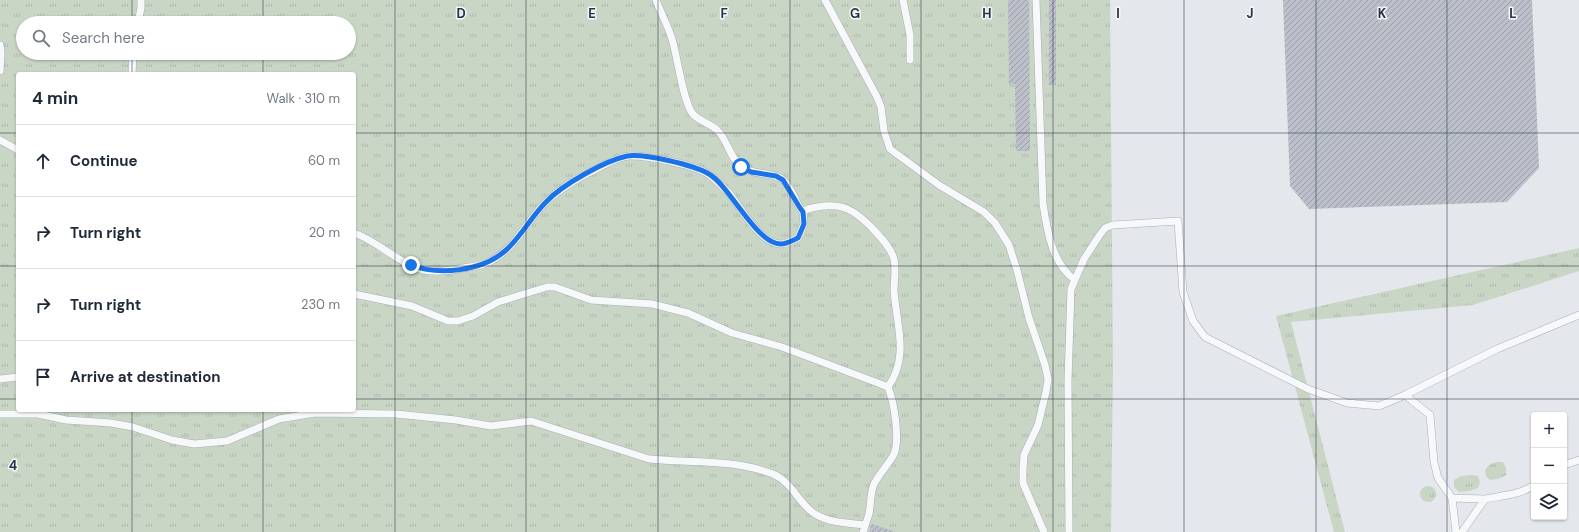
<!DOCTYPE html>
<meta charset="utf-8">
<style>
body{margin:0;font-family:"DM Sans",sans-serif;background:#f2f2f3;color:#1f2937}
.controls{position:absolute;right:12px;bottom:12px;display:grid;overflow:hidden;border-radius:4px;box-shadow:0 1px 3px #0004}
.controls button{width:36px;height:36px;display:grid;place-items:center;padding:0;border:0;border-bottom:1px solid #e0e1e3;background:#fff;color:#1f2937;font:20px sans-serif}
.stop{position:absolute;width:12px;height:12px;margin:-9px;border:3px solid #1a73e8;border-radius:50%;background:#fff}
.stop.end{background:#1a73e8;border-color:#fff;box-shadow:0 1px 4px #0008}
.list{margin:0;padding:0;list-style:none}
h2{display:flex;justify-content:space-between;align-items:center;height:52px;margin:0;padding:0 16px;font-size:17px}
h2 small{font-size:13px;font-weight:400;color:#747a83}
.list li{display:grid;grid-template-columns:26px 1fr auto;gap:12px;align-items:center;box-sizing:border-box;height:72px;padding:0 16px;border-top:1px solid #e0e1e3}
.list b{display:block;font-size:15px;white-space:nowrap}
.list em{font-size:13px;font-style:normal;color:#747a83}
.icon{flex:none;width:22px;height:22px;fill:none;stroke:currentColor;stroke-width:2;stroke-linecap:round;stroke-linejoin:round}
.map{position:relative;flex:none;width:1579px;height:532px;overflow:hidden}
.search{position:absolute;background:#fff;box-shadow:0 1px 3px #0004;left:16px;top:16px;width:340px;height:44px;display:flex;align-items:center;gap:10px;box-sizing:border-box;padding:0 14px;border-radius:22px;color:#747a83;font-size:15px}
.panel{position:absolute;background:#fff;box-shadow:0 1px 3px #0004;left:16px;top:72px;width:340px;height:340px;border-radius:4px}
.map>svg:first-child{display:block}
.grass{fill:url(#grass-tufts);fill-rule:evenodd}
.building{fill:url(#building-hatch)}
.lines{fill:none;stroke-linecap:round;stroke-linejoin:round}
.service-casing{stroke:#a9aeb7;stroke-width:8}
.service{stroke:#f7f8fa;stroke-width:7}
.route{stroke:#1a73e8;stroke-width:5}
.grid{fill:none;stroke:#2b3445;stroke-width:1;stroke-opacity:0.55}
.grid-label{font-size:13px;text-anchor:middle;font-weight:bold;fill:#2b3445;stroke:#f4f6f9;stroke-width:3;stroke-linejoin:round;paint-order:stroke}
</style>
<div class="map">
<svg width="1579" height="532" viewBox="0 0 1579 532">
<defs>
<pattern id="grass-tufts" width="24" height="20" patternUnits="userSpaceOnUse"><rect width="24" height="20" fill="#c9d6c5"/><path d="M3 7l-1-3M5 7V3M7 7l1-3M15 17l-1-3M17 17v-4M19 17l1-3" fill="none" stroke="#adb8ab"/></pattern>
<pattern id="building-hatch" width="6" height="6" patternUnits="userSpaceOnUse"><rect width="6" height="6" fill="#bbc0ca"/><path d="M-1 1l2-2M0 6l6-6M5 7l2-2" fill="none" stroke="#989da6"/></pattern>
</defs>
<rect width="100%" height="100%" fill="#e4e7ec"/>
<path class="grass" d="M0,0h1110l3,367 -2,165h-1111zM23,23h326v30h-326zM18,74h336v336h-336z
M1579,248v23l-106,34 -182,17 54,210h-11l-58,-216z
M1496,462h7l3,6v7l-8,4 -8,1 -4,-4 -1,-6 4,-5z
M1471,475l7,1 2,6 -2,6 -9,3 -10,1 -5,-5v-7l7,-4z
M1420 494a8 8 0 1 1 16 0a8 8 0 1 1-16 0Z"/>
<path class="building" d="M1008,0h21l1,151h-14l-1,-67h-6z
M1049,0h7v85h-7z
M1283,0h249l7,168 -32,34 -198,7 -19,-23z
M872,524l24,8h-27z"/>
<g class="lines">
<defs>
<path id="service" d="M656,0c5,13 12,26 16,39 6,20 10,58 20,74 7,9 19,10 27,19 9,10 11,27 23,35 12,9 28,4 40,12 10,7 13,24 21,33
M825,0l52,97 4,10 3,24 6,18 49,36 45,27 11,11 14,22 8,25 12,48 16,47 3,14 -2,13 -8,33 -14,30 -1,14v14l21,49
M903,0l7,35v25
M1036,0l7,204c4,26 9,60 32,76
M138,23l3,-15v-8
M0,45l1,8 -1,18
M132,74l1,-21
M0,140l18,10
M354,233c24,8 42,29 66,36 15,4 28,2 42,-1 9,-1 19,-2 27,-6 27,-13 38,-42 58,-61 15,-14 32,-24 51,-33 10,-5 20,-11 31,-12 16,-1 69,9 82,20 6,5 12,11 17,16 13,15 32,52 53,52 6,0 12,-4 17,-6l6,-14 -1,-12c4,-4 9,-4 14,-5 11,-2 26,-2 36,5 12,7 35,31 40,44 4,10 1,24 1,34 2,34 16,66 -6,97
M354,294l58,12 36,15h10l15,-5 25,-14 49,-15h8l36,13 61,4 36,9 44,20 50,14 96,36 10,4c6,15 13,55 5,69 -6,10 -14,18 -19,28 -4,10 -3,20 -5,30 -2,6 -4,12 -6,18
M0,379l18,-2
M1405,395l92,-46 82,-34
M0,414h38l28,6 45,3 22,4 39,13 22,4 33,-3 52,-22 36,-6 81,1 60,6 35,6 40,-5 118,38c42,4 85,0 124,15 19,8 26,30 42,40 14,9 35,9 50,11
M1564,465l15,-5
M1452,498l33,1
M1069,532l-1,-151 3,-92 13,-30 15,-23 6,-8 8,-3 65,-4 5,71 10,29 12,16 103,52 39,14 32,3 26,-11 25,20 4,47 4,16 14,20 4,34
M1462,532l23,-33c15,-3 36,-4 49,-14"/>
</defs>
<use href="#service" class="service-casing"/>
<use href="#service" class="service"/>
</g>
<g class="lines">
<path class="route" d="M411,265c28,11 71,6 94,-14 16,-14 26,-34 41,-49 16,-17 58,-41 81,-46 16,-3 67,9 82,18 22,13 47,70 72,70 6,0 12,-4 17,-6l6,-14 -1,-12 -3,-4 -17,-28 -7,-4 -25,-4 -10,-5"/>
</g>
<path class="grid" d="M132,0v23M263,0v23M395,0v532M526,0v532M658,0v532M790,0v532M921,0v532M1053,0v532M1184,0v532M1316,0v532M1447,0v532M132,53v21M263,53v21M0,133h18M354,133h1225M0,266h18M354,266h1225M0,399h18M354,399h1225M132,410v122M263,410v122"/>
<g class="grid-label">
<text x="461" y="18">D</text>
<text x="592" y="18">E</text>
<text x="724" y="18">F</text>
<text x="855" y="18">G</text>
<text x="987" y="18">H</text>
<text x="1118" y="18">I</text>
<text x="1250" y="18">J</text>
<text x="1382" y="18">K</text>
<text x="1513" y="18">L</text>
<text x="13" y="470">4</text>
</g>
</svg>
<div class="controls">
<button>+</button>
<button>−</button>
<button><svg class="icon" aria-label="layers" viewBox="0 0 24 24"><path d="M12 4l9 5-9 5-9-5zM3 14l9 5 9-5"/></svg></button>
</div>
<div class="stop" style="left:741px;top:167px"></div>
<div class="stop end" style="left:411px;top:265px"></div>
<div class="search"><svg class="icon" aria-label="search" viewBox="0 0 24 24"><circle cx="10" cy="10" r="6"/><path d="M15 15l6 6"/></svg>Search here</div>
<section class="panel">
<h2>4 min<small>Walk · 310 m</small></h2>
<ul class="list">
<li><svg class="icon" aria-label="ahead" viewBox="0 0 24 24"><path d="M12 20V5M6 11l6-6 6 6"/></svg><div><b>Continue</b></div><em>60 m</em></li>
<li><svg class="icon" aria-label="right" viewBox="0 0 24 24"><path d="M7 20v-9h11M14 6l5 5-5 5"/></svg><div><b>Turn right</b></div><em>20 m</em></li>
<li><svg class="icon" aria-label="right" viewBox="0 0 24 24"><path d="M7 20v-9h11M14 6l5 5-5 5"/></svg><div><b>Turn right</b></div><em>230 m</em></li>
<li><svg class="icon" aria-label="arrive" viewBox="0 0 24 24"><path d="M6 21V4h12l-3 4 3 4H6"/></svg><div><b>Arrive at destination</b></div></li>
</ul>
</section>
</div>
